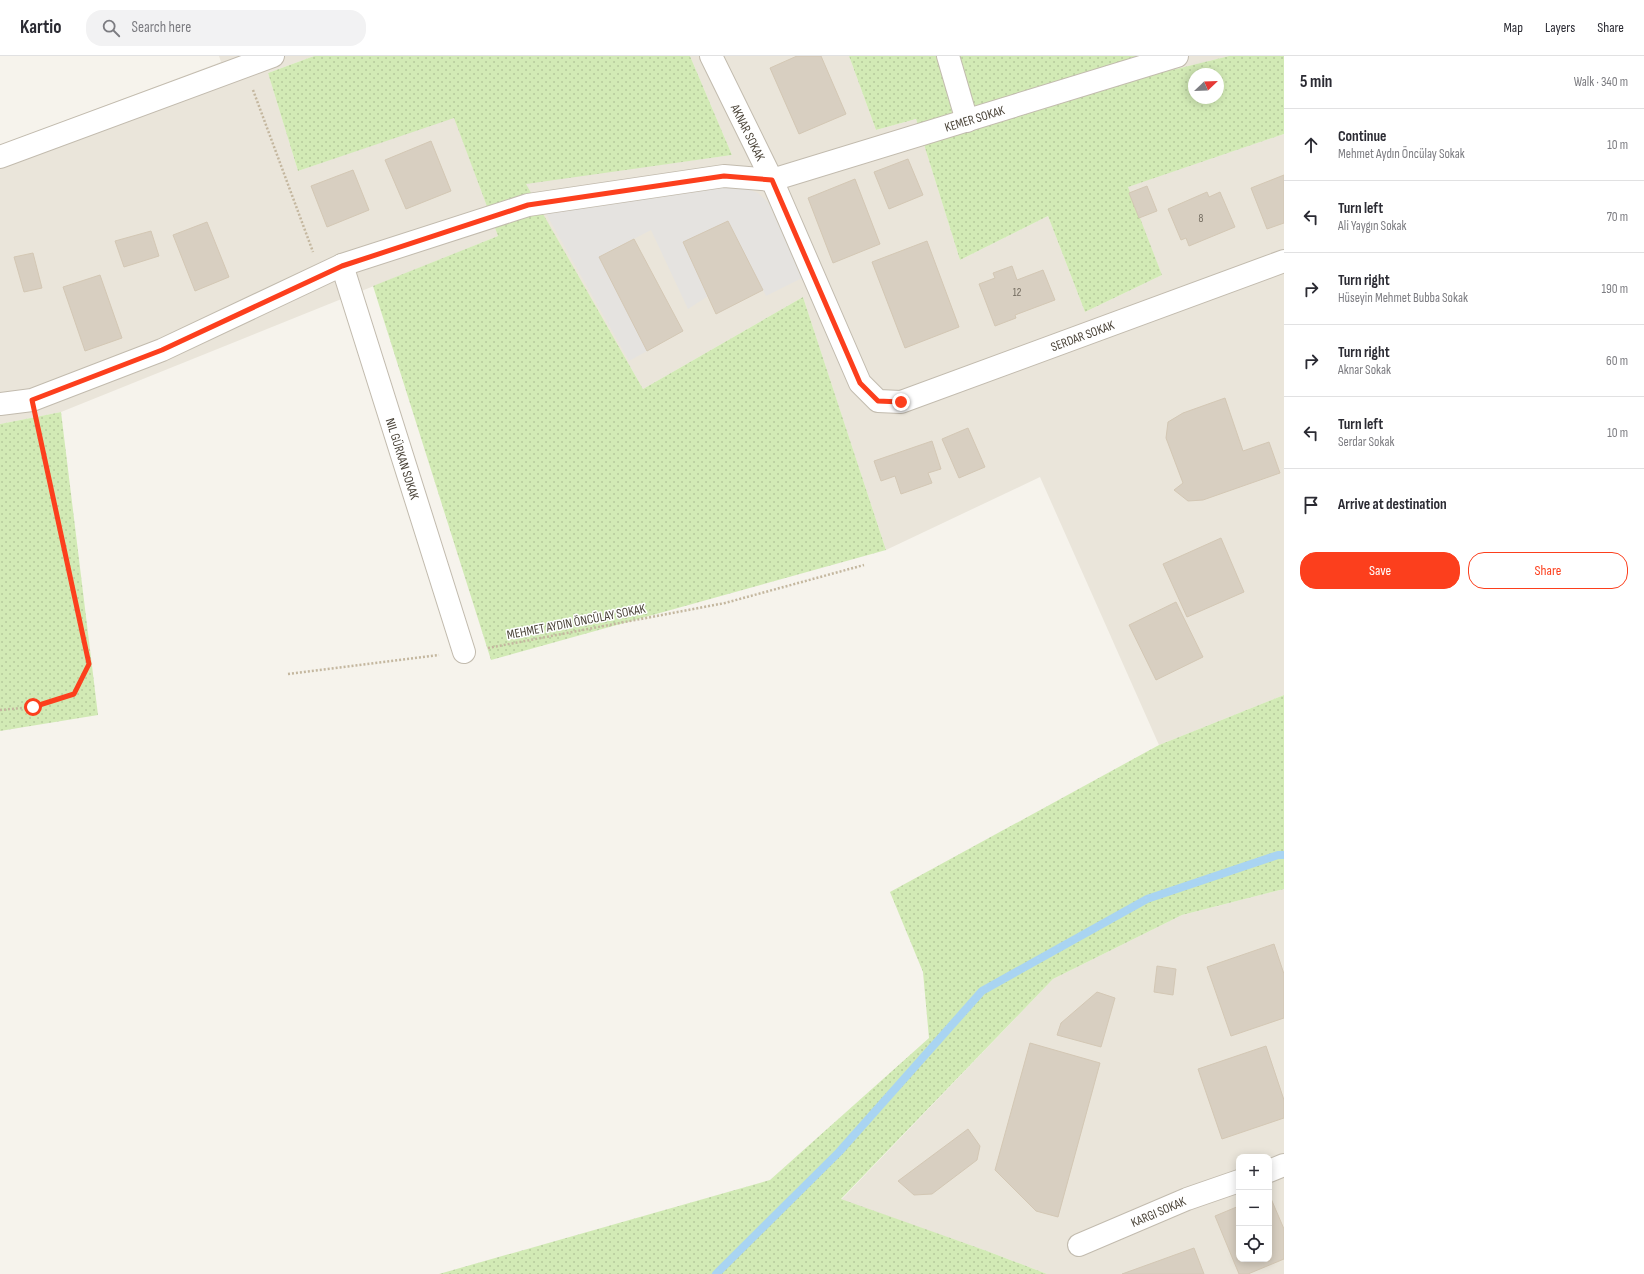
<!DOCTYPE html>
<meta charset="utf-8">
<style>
body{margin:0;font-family:"Sofia Sans Condensed",sans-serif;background:#f2f2f3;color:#2b2b33}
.controls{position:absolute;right:12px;bottom:12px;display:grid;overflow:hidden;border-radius:8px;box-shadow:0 2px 10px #0003}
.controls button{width:36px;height:36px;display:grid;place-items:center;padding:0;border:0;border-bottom:1px solid #e1e1e2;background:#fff;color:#2b2b33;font:20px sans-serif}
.compass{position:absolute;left:1188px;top:12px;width:36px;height:36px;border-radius:50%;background:#fff;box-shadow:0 2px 10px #0003;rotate:67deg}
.stop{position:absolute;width:12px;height:12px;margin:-9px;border:3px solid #fc3f1d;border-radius:50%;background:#fff}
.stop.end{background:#fc3f1d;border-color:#fff;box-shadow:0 1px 4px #0008}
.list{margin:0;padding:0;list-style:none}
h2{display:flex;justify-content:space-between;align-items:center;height:52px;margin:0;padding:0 16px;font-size:17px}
h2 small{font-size:13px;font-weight:400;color:#7c7c81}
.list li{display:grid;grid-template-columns:26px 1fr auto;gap:12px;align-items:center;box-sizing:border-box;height:72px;padding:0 16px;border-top:1px solid #e1e1e2}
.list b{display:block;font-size:15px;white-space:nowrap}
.list p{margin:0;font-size:13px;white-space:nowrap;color:#7c7c81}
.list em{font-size:13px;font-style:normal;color:#7c7c81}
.actions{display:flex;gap:8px;padding:12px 16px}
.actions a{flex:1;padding:9px 0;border:1px solid #fc3f1d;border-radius:16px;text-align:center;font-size:14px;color:#fc3f1d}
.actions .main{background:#fc3f1d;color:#fff}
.icon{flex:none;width:22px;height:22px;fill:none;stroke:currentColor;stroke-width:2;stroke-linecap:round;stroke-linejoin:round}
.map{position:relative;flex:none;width:1284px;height:1218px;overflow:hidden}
header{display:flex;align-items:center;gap:24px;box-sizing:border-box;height:56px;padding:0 20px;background:#fff;border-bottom:1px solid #e1e1e2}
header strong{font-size:19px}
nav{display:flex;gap:22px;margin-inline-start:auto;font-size:14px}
.search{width:280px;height:36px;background:#f2f2f3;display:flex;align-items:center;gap:10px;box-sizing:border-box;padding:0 14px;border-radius:16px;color:#7c7c81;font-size:15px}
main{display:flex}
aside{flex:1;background:#fff}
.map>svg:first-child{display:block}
.residential{fill:#eae5da;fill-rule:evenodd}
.grass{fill:url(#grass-dots);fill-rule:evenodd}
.parking{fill:#e5e3e0}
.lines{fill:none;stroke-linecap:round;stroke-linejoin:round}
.stream{stroke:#a9d4f2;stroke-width:8}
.building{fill:#d8cfc1;stroke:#d3c7b4}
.street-casing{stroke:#c2bbae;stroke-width:24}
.path{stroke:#c4b79f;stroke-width:2.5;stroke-dasharray:2 2;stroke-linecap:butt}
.street{stroke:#fff;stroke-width:22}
.route{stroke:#fc3f1d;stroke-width:5}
.labels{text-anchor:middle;stroke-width:3;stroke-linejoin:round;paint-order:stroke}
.number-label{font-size:11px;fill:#6e675b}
.street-label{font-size:13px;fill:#4b4439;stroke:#fff}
</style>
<header>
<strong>Kartio</strong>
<div class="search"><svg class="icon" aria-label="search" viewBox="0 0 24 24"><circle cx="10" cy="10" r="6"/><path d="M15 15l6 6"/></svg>Search here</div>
<nav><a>Map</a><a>Layers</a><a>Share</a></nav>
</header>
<main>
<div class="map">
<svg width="1284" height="1218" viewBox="0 0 1284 1218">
<defs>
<pattern id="grass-dots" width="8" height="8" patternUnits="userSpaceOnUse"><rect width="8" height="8" fill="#d2eab5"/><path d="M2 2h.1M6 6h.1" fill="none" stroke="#b6ca9c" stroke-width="1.8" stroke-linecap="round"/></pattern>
</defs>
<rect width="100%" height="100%" fill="#f6f3ec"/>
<path class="residential" d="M219,0h95l-46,17 30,98 156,-54 44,119 -437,176 -61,12v-279l221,-83z
M690,0h159l27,74 40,-11 44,141 88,-44 37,96 77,-37 -35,-88 157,-53v561l-125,50 -119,-268 -154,73 -83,-253 -160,92 -118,-206 207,-28z
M1167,0h62l-57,14z
M1284,833v385h-237l-60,-23 -146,-51 212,-221 129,-64zM1239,1101h30v102h-30z"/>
<path class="grass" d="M314,0h376l42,99 -206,29 117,205 160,-92 83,253 -395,110 -118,-374 125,-50 -44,-118 -156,53 -30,-98z
M849,0h318l5,14 57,-14h55v78l-156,53 34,88 -77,37 -37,-96 -88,44 -44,-141 -40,11zM1194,18h24v24h-24z
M61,356l37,303 -98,16v-307z
M1284,639v194l-102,26 -129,64 -212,220 146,52 60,23h-608l331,-94 159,-142 -6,-66 -33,-80 269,-147z"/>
<path class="parking" d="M729,131l16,1 13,5 10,9 34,76 -36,18 -38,-75 -45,21 25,54 -20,13 -37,-79 -52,27 48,94 -18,10 -84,-149z"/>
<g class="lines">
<path class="stream" d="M716,1218l123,-122 143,-161 165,-92 131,-44h6"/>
</g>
<path class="building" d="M797,0h24l25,58 -47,20 -29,-66z
M431,85l20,50 -45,18 -21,-49z
M908,103l15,36 -34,14 -15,-37z
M353,114l16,40 -42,17 -16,-41z
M1284,119v48l-17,6 -16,-41z
M855,123l25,65 -47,19 -25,-65z
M1147,130l10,25 -18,7 -10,-25z
M1207,136l2,5 11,-5 15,35 -46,19 -3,-8 -5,2 -13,-31z
M728,165l35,69 -47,24 -33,-72z
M207,166l22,55 -34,14 -22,-56z
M151,175l8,25 -35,11 -9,-26z
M634,183l49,92 -36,20 -48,-94z
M927,185l32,86 -54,21 -33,-86z
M33,197l9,35 -18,4 -10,-35z
M1012,210l5,14 26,-10 12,30 -40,15 1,3 -21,8 -16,-42 16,-6 -2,-5z
M100,219l22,63 -37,13 -22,-64z
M1225,342l18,53 26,-9 11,31 -77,27 -15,1 -14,-11 9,-7 -17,-45 2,-16 15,-9z
M968,372l17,39 -26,11 -17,-39z
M932,385l9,28 -13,4 4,10 -31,11 -6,-18 -14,5 -7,-20z
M1221,482l23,54 -57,25 -24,-53z
M1176,546l27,55 -47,23 -27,-55z
M1274,888l10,30v44l-53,18 -24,-69z
M1157,910l19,3 -3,26 -19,-3z
M1097,936l18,6 -14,49 -44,-12 4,-12z
M1030,987l70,20 -42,154 -22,-6 -41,-41z
M1266,990l18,54v18l-62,21 -24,-70z
M968,1073l12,17 -3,14 -45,34 -18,1 -16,-14z
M1269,1138l15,35v30l-36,15h-9l-24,-58 24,-10v53h30z
M1194,1192l10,26h-82z"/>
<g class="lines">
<defs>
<g id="street">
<path id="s1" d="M711,0l61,124 88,203 18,18 23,1 383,-141"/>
<path d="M948,0l19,65"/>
<path d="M0,101l273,-101"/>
<path id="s2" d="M342,209l122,387"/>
<path id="s3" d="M0,348l32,-4 130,-50 180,-85 186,-60 196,-29 48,4 405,-124"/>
<path d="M1269,1115l15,-6"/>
<path id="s4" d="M1079,1189l108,-46 52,-18"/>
</g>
</defs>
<use href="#street" class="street-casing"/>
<path class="path" d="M253,34l60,162
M488,592l237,-45 139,-38
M288,618l151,-19
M0,654l33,-3 41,-13 15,-30 -51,-240"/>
<use href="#street" class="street"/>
</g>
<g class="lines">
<path class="route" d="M33,651l41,-13 15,-30 -57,-264 130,-50 180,-84 186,-61 196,-29 48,4 88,203 18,18 23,1"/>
</g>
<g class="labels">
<g class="number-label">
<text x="1201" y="166">8</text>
<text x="1017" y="240">12</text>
</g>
<g class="street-label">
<text dy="5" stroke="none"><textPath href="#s3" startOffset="1024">KEMER SOKAK</textPath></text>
<text dy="5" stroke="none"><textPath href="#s1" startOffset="85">AKNAR SOKAK</textPath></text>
<text dy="5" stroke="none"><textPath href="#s1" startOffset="601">SERDAR SOKAK</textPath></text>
<text dy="5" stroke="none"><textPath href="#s2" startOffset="203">NIL GÜRKAN SOKAK</textPath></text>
<text transform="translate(576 565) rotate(-11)" y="5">MEHMET AYDIN ÖNCÜLAY SOKAK</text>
<text dy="5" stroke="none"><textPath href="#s4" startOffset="86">KARGI SOKAK</textPath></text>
</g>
</g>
</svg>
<div class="controls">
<button>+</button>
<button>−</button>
<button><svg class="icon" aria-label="locate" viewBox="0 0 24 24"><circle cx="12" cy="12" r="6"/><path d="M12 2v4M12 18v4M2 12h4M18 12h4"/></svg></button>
</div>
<svg class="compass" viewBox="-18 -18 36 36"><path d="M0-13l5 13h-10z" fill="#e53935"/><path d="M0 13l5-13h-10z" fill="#7c7c81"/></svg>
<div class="stop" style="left:33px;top:651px"></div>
<div class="stop end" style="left:901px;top:346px"></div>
</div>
<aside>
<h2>5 min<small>Walk · 340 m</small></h2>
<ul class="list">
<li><svg class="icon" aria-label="ahead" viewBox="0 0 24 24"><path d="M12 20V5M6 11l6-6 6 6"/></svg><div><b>Continue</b><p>Mehmet Aydın Öncülay Sokak</p></div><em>10 m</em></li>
<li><svg class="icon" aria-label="left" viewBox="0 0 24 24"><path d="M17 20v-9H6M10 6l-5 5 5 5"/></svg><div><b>Turn left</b><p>Ali Yaygın Sokak</p></div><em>70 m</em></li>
<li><svg class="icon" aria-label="right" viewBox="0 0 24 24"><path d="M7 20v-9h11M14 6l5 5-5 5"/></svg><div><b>Turn right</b><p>Hüseyin Mehmet Bubba Sokak</p></div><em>190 m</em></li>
<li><svg class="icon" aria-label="right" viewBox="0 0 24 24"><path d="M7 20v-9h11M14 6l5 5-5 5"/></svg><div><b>Turn right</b><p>Aknar Sokak</p></div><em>60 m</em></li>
<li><svg class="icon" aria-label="left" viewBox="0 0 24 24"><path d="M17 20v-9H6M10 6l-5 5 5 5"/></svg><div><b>Turn left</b><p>Serdar Sokak</p></div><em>10 m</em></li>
<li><svg class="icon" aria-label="arrive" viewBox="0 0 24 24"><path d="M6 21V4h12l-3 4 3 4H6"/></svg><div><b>Arrive at destination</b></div></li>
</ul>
<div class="actions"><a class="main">Save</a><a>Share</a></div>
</aside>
</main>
